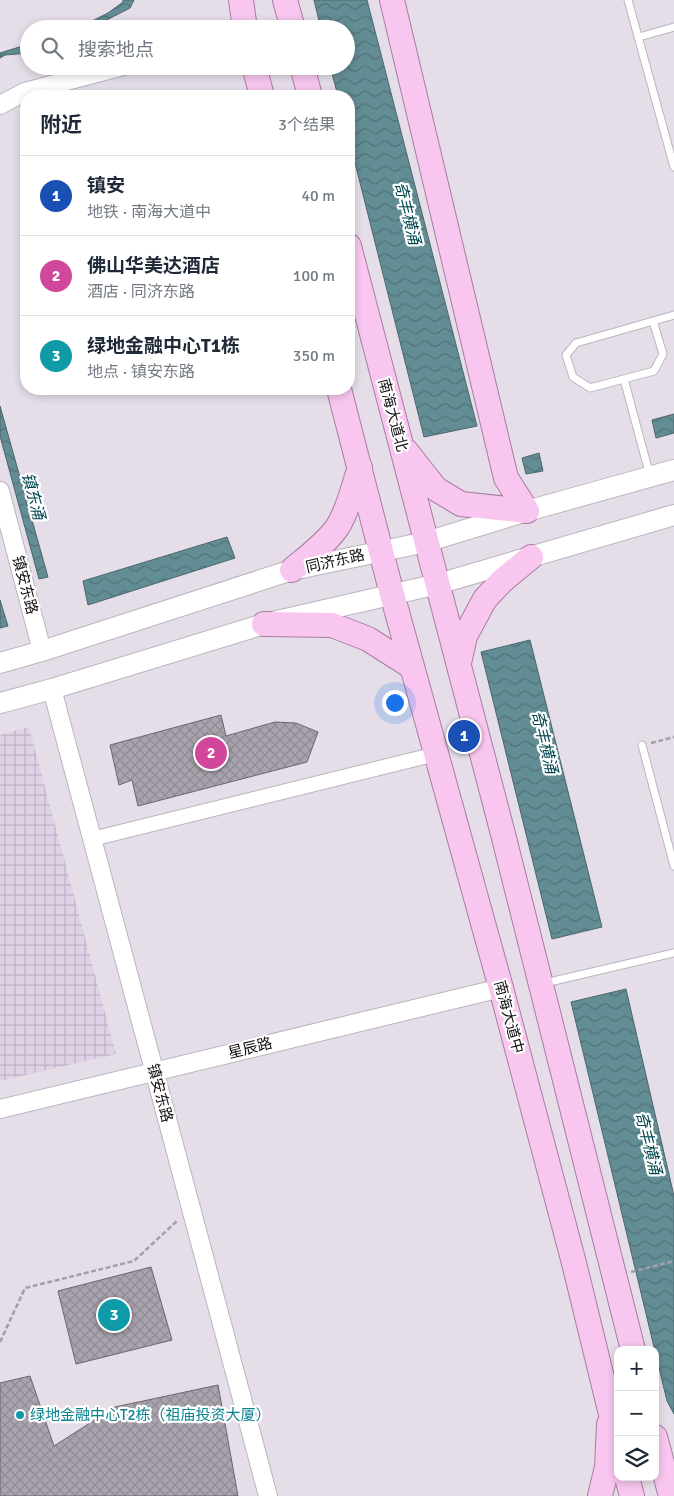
<!DOCTYPE html>
<html lang="zh">
<meta charset="utf-8">
<style>
body{margin:0;font-family:Signika,"Noto Sans SC",sans-serif;background:#f2f2f3;color:#1f2937}
.controls{position:absolute;right:15px;bottom:15px;display:grid;overflow:hidden;border-radius:10px;box-shadow:0 2px 8px #0003}
.controls button{width:45px;height:45px;display:grid;place-items:center;padding:0;border:0;border-bottom:1px solid #e0e1e3;background:#fff;color:#1f2937;font:25px sans-serif}
.you{position:absolute;left:394px;top:702px;width:18px;height:18px;margin:-12px;border:4px solid #fff;border-radius:50%;background:#1a73e8;box-shadow:0 0 0 8px #1a73e833}
.badge{display:grid;place-items:center;width:32px;height:32px;border-radius:50%;background:#7c3aed;color:#fff;font-size:16px;font-weight:700}
.pin{position:absolute;translate:-50% -50%;border:2px solid #fff;box-shadow:0 1px 5px #0006}
.list{margin:0;padding:0;list-style:none}
h2{display:flex;justify-content:space-between;align-items:center;height:65px;margin:0;padding:0 20px;font-size:21px}
h2 small{font-size:16px;font-weight:400;color:#747a83}
.list li{display:grid;grid-template-columns:32px 1fr auto;gap:15px;align-items:center;box-sizing:border-box;height:80px;padding:0 20px;border-top:1px solid #e0e1e3}
.list b{display:block;font-size:19px;white-space:nowrap}
.list p{margin:0;font-size:16px;white-space:nowrap;color:#747a83}
.list em{font-size:16px;font-style:normal;color:#747a83}
.icon{flex:none;width:28px;height:28px;fill:none;stroke:currentColor;stroke-width:2;stroke-linecap:round;stroke-linejoin:round}
.map{position:relative;flex:none;width:674px;height:1496px;overflow:hidden}
.search{position:absolute;background:#fff;box-shadow:0 2px 8px #0003;left:20px;top:20px;width:335px;height:55px;display:flex;align-items:center;gap:12px;box-sizing:border-box;padding:0 18px;border-radius:28px;color:#747a83;font-size:19px}
.panel{position:absolute;background:#fff;box-shadow:0 2px 8px #0003;left:20px;top:90px;width:335px;height:305px;border-radius:20px}
.map>svg:first-child{display:block}
.industrial{fill:url(#industrial-grid)}
.water{fill:url(#water-waves);stroke:#4b676d}
.building{fill:url(#building-cross-hatch);stroke:#6b656f}
.lines{fill:none;stroke-linecap:round;stroke-linejoin:round}
.service-casing{stroke:#bab4be;stroke-width:9}
.minor-casing{stroke:#bab4be;stroke-width:16}
.tertiary-casing{stroke:#bab4be;stroke-width:20}
.secondary-casing{stroke:#bab4be;stroke-width:22}
.trunk-casing{stroke:#a77d9f;stroke-width:26}
.path{stroke:#a49ea7;stroke-width:2.5;stroke-dasharray:5 2.5;stroke-linecap:butt}
.service{stroke:#fff;stroke-width:7}
.minor{stroke:#fff;stroke-width:14}
.tertiary{stroke:#fff;stroke-width:18}
.secondary{stroke:#fff;stroke-width:20}
.trunk{stroke:#f8c6ef;stroke-width:24}
.culture-dot{fill:#0f9aa8;stroke:#fff;stroke-width:2}
.labels{text-anchor:middle;stroke-width:4.5;stroke-linejoin:round;paint-order:stroke}
.street-label{font-size:15px;fill:#120f13;stroke:#fff}
.culture-label{font-size:15px;fill:#0d838f;stroke:#fff;text-anchor:start}
.water-label{font-size:16px;font-style:italic;fill:#00464e;stroke:#fff}
</style>
<div class="map">
<svg width="674" height="1496" viewBox="0 0 674 1496">
<defs>
<pattern id="industrial-grid" width="8" height="8" patternUnits="userSpaceOnUse" patternTransform="scale(1.25)"><rect width="8" height="8" fill="#dfd2e6"/><path d="M0 4h8M4 0v8" fill="none" stroke="#beb3c4"/></pattern>
<pattern id="water-waves" width="16" height="10" patternUnits="userSpaceOnUse" patternTransform="scale(1.25)"><rect width="16" height="10" fill="#638d94"/><path d="M0 5q4-4 8 0t8 0" fill="none" stroke="#507278"/></pattern>
<pattern id="building-cross-hatch" width="8" height="8" patternUnits="userSpaceOnUse" patternTransform="scale(1.25)"><rect width="8" height="8" fill="#a9a3ad"/><path d="M0 0l8 8M0 8l8-8" fill="none" stroke="#908b94"/></pattern>
</defs>
<rect width="100%" height="100%" fill="#e5dee9"/>
<path class="industrial" d="M29,727l87,327 -116,27v-346z"/>
<path class="water" d="M123,0h11l-4,8 -41,21h-13l32,-16 15,-11z
M314,0h53l110,426 -53,11 -75,-298v-43h-11l-8,-30h16v-37h-25z
M29,44v9l-24,2 -5,3v-5z
M0,406l48,171 -9,2 -39,-143z
M674,414v19l-18,5 -4,-18z
M539,453l4,18 -17,3 -4,-16z
M227,537l8,21 -147,47 -5,-24z
M0,600l8,26 -8,2z
M530,640l72,287 -50,12 -71,-287z
M626,989l48,207v218l-7,-13 -96,-399z"/>
<path class="building" d="M221,715l5,21 49,-14 21,1 22,9 -11,30 -169,44 -6,-26 -13,5 -9,-40z
M151,1267l21,73 -96,24 -18,-73z
M30,1376l24,70 61,-39 103,-22 20,111h-238v-113z"/>
<g class="lines">
<defs>
<path id="service" d="M628,0l46,167
M639,37l35,-10
M653,321l10,33 -9,17 -64,17 -17,-11 -7,-22 10,-12 98,-28
M624,379l26,97
M642,745l32,121
M545,983l129,-30"/>
<path id="minor" d="M92,839l344,-85"/>
<path id="tertiary" d="M0,105l25,-13 98,-26
M0,491l42,160
M52,689l216,807
M0,1109l501,-121"/>
<path id="secondary" d="M0,663l42,-12 250,-81 134,-28 101,-31 147,-41
M0,703l52,-14 212,-65 174,-40 236,-69"/>
<path id="trunk" d="M241,0l4,29
M285,0l8,29
M392,0l114,478 21,33
M254,66l8,30
M302,66l8,30
M349,246l154,588 130,516
M339,389l53,205 109,394 73,275 44,180
M406,451l30,38 25,15 66,7
M292,570c14,-12 36,-28 46,-44 10,-15 16,-42 22,-59
M264,624l68,1 36,14 44,28
M459,663l6,-27 20,-37 17,-18 29,-24
M655,1437l16,59
M627,1477l5,19
M600,1496l7,-29 2,-43"/>
</defs>
<use href="#service" class="service-casing"/>
<use href="#minor" class="minor-casing"/>
<use href="#tertiary" class="tertiary-casing"/>
<use href="#secondary" class="secondary-casing"/>
<use href="#trunk" class="trunk-casing"/>
<path class="path" d="M651,743l23,-6
M631,1272l43,-11
M0,1342l25,-54 109,-27 44,-41"/>
<use href="#service" class="service"/>
<use href="#minor" class="minor"/>
<use href="#tertiary" class="tertiary"/>
<use href="#secondary" class="secondary"/>
<use href="#trunk" class="trunk"/>
</g>
<circle class="culture-dot" cx="20" cy="1415" r="5"/>
<g class="labels">
<g class="street-label">
<text transform="translate(393 415) rotate(75)" y="5">南海大道北</text>
<text transform="translate(335 561) rotate(-13)" y="5">同济东路</text>
<text transform="translate(25 585) rotate(75)" y="5">镇安东路</text>
<text transform="translate(509 1017) rotate(75)" y="5">南海大道中</text>
<text transform="translate(250 1048) rotate(-14)" y="5">星辰路</text>
<text transform="translate(160 1093) rotate(75)" y="5">镇安东路</text>
</g>
<g class="culture-label">
<text x="30" y="1420">绿地金融中心T2栋（祖庙投资大厦）</text>
</g>
<g class="water-label">
<text transform="translate(408 213) rotate(76)" y="6">奇丰横涌</text>
<text transform="translate(34 496) rotate(75)" y="6">镇东涌</text>
<text transform="translate(545 742) rotate(76)" y="6">奇丰横涌</text>
<text transform="translate(649 1143) rotate(76)" y="6">奇丰横涌</text>
</g>
</g>
</svg>
<div class="controls">
<button>+</button>
<button>−</button>
<button><svg class="icon" aria-label="layers" viewBox="0 0 24 24"><path d="M12 4l9 5-9 5-9-5zM3 14l9 5 9-5"/></svg></button>
</div>
<div class="you"></div>
<div class="pin badge" style="left:464px;top:736px;background:#1a4fb4">1</div>
<div class="pin badge" style="left:211px;top:753px;background:#d1479c">2</div>
<div class="pin badge" style="left:114px;top:1315px;background:#0f9aa8">3</div>
<div class="search"><svg class="icon" aria-label="search" viewBox="0 0 24 24"><circle cx="10" cy="10" r="6"/><path d="M15 15l6 6"/></svg>搜索地点</div>
<section class="panel">
<h2>附近<small>3个结果</small></h2>
<ul class="list">
<li><span class="badge" style="background:#1a4fb4">1</span><div><b>镇安</b><p>地铁 · 南海大道中</p></div><em>40 m</em></li>
<li><span class="badge" style="background:#d1479c">2</span><div><b>佛山华美达酒店</b><p>酒店 · 同济东路</p></div><em>100 m</em></li>
<li><span class="badge" style="background:#0f9aa8">3</span><div><b>绿地金融中心T1栋</b><p>地点 · 镇安东路</p></div><em>350 m</em></li>
</ul>
</section>
</div>
